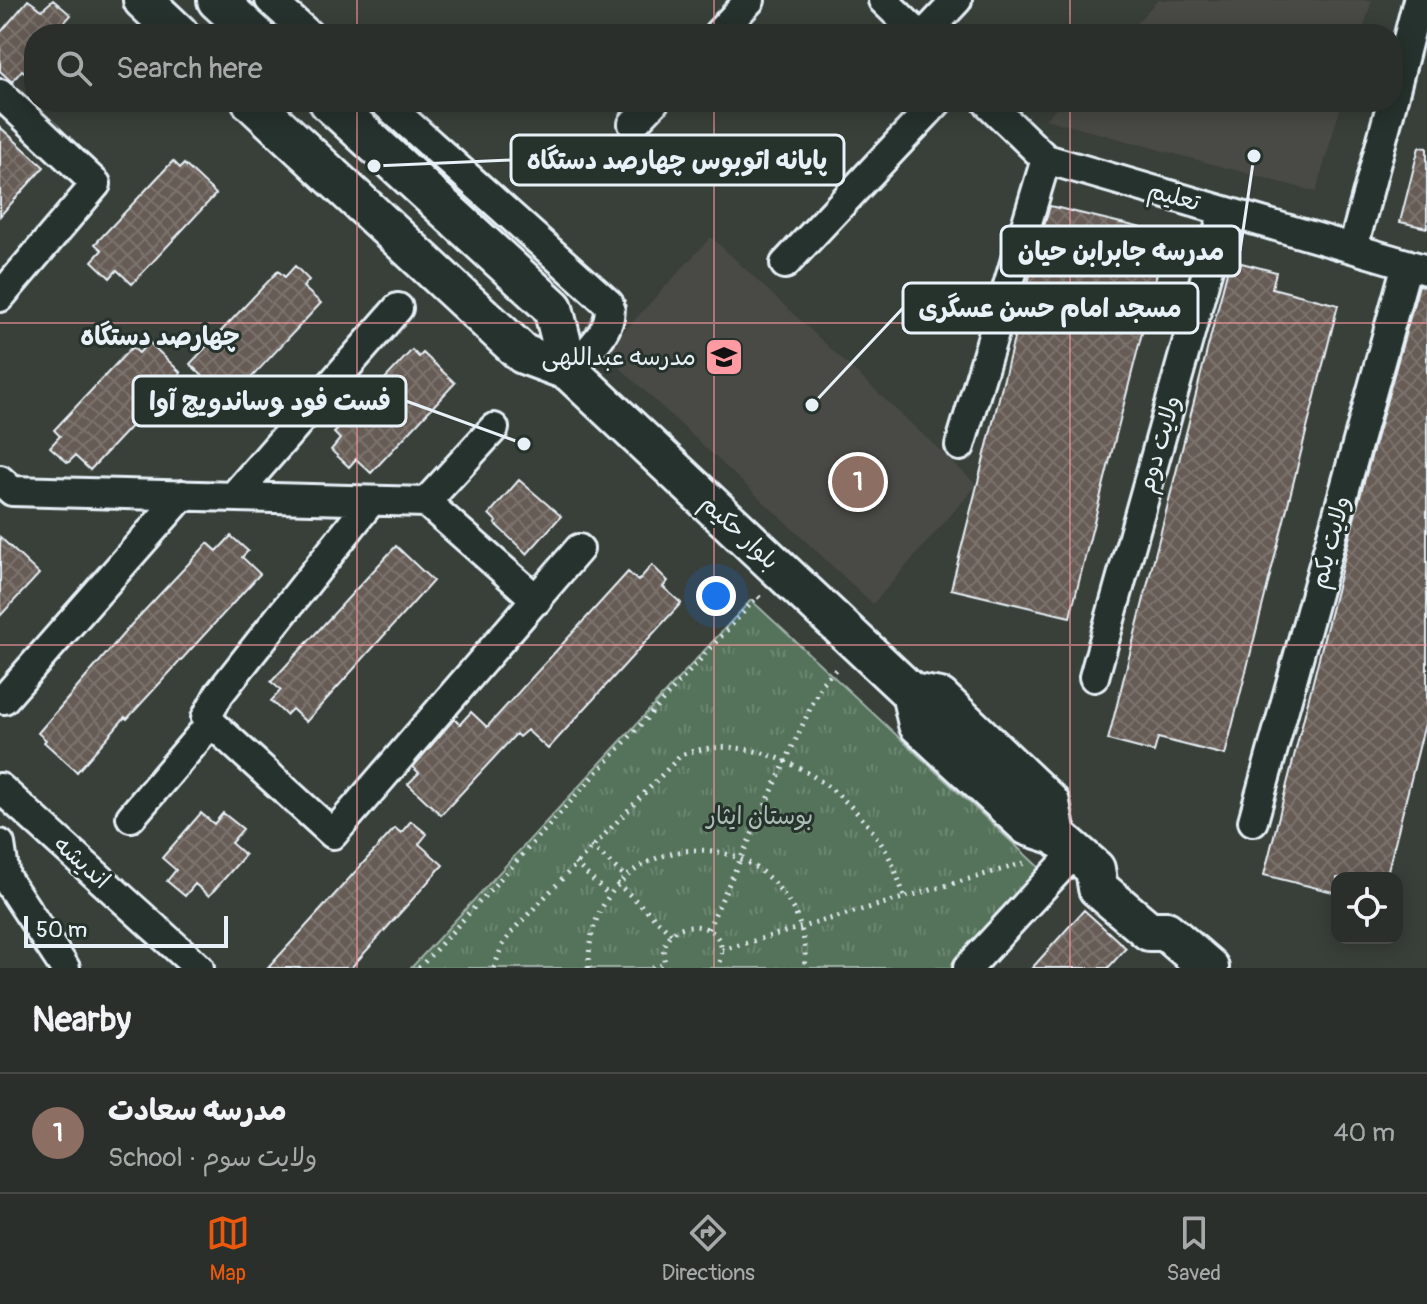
<!DOCTYPE html>
<meta charset="utf-8">
<style>
body{margin:0;font-family:Pangolin,"Playpen Sans Arabic",sans-serif;background:#373b37;color:#f1f3f6}
.controls{position:absolute;right:24px;bottom:24px;display:grid;overflow:hidden;border-radius:16px;box-shadow:0 4px 20px #0003}
.controls button{width:72px;height:72px;display:grid;place-items:center;padding:0;border:0;border-bottom:2px solid #474a47;background:#2b2f2b;color:#f1f3f6;font:40px sans-serif}
.scale{position:absolute;left:24px;bottom:20px;width:204px;box-sizing:border-box;padding-left:8px;border:4px solid #e8f1f8;border-top:0;font-size:22px;line-height:28px;white-space:nowrap;color:#e8f1f8;-webkit-text-stroke:6px #26332d;paint-order:stroke}
.you{position:absolute;left:716px;top:596px;width:28px;height:28px;margin:-20px;border:6px solid #fff;border-radius:50%;background:#1a73e8;box-shadow:0 0 0 12px #1a73e833}
.badge{display:grid;place-items:center;width:52px;height:52px;border-radius:50%;background:#ea580c;color:#fff;font-size:26px;font-weight:700}
.pin{position:absolute;translate:-50% -50%;border:4px solid #fff;box-shadow:0 2px 8px #0006}
.list{margin:0;padding:0;list-style:none}
h2{display:flex;justify-content:space-between;align-items:center;height:104px;margin:0;padding:0 32px;font-size:34px}
h2 small{font-size:26px;font-weight:400;color:#a6a9a9}
.list li{display:grid;grid-template-columns:52px 1fr auto;gap:24px;align-items:center;box-sizing:border-box;height:120px;padding:0 32px;border-top:2px solid #474a47}
.list b{display:block;font-size:30px;white-space:nowrap}
.list p{margin:0;font-size:26px;white-space:nowrap;color:#a6a9a9}
.list em{font-size:26px;font-style:normal;color:#a6a9a9}
.icon{flex:none;width:44px;height:44px;fill:none;stroke:currentColor;stroke-width:2;stroke-linecap:round;stroke-linejoin:round}
.map{position:relative;flex:none;width:1427px;height:968px;overflow:hidden}
.search{position:absolute;background:#2b2f2b;box-shadow:0 4px 20px #0003;left:24px;right:24px;top:24px;height:88px;display:flex;align-items:center;gap:20px;box-sizing:border-box;padding:0 28px;border-radius:32px;color:#a6a9a9;font-size:30px}
.sheet{height:224px;background:#2b2f2b}
nav{display:flex;justify-content:space-around;align-items:center;box-sizing:border-box;height:112px;border-top:2px solid #474a47;background:#2b2f2b;font-size:22px;color:#a6a9a9}
nav a{display:grid;justify-items:center;gap:4px}
nav .on{color:#ea580c}
.map>svg:first-child{display:block}
.built{fill:#494a45}
.park{fill:url(#park-tufts);stroke:#9eb2a9;stroke-width:2}
.building{fill:url(#building-cross-hatch);stroke:#e8f1f8;stroke-width:2}
.lines{fill:none;stroke-linecap:round;stroke-linejoin:round}
.street-casing{stroke:#e8f1f8;stroke-width:34}
.secondary-casing{stroke:#e8f1f8;stroke-width:44}
.path{stroke:#e8f1f8;stroke-width:5;stroke-dasharray:2 6;stroke-linecap:butt}
.street{stroke:#26332d;stroke-width:28}
.secondary{stroke:#26332d;stroke-width:38}
.grid{fill:none;stroke:#ff9aa2;stroke-width:2;stroke-opacity:0.55}
.labels{text-anchor:middle;stroke-width:6;stroke-linejoin:round;paint-order:stroke}
.street-label{font-size:24px;fill:#e8f1f8;stroke:#26332d}
.poi-label{font-size:24px;fill:#e8f1f8;stroke:#26332d;text-anchor:end}
.park-label{font-size:24px;fill:#adbeb9;stroke:#26332d}
.neighbourhood-label{font-size:26px;font-weight:bold;fill:#e8f1f8;stroke:#26332d}
.leader{fill:none;stroke:#e8f1f8;stroke-width:3}
.callout-dot{fill:#e8f1f8;stroke:#26332d;stroke-width:3}
.callout{fill:#26332d;stroke:#e8f1f8;stroke-width:3}
.callout-label{font-size:26px;text-anchor:middle;font-weight:bold;fill:#e8f1f8}
</style>
<div class="map">
<svg width="1427" height="968" viewBox="0 0 1427 968">
<defs>
<pattern id="park-tufts" width="24" height="20" patternUnits="userSpaceOnUse" patternTransform="scale(2)"><rect width="24" height="20" fill="#54725a"/><path d="M3 7l-1-3M5 7V3M7 7l1-3M15 17l-1-3M17 17v-4M19 17l1-3" fill="none" stroke="#6d8772"/></pattern>
<pattern id="building-cross-hatch" width="8" height="8" patternUnits="userSpaceOnUse" patternTransform="scale(2)"><rect width="8" height="8" fill="#665b55"/><path d="M0 0l8 8M0 8l8-8" fill="none" stroke="#7c736e"/></pattern>
</defs>
<rect width="100%" height="100%" fill="#393f39"/>
<filter id="ink" filterUnits="userSpaceOnUse"><feTurbulence type="fractalNoise" baseFrequency=".0125" numOctaves="2"/><feDisplacementMap in="SourceGraphic" scale="16" xChannelSelector="R" yChannelSelector="G"/><feConvolveMatrix kernelMatrix="1 2 1 2 8 2 1 2 1" color-interpolation-filters="sRGB"/></filter>
<g filter="url(#ink)">
<path class="built" d="M1158,0h214l-10,34h-236z
M1062,102h280l-26,90 -271,-73z
M711,237l266,248 -104,119 -269,-251z"/>
<path class="park" d="M751,600l293,272 -88,96h-545z"/>
<path class="building" d="M28,0l14,10 11,-10 18,15 -10,11 8,8h-35v46l-12,-10 -10,12 -12,-11v-38z
M0,127l44,40 -44,49z
M1419,147l8,1v80l-27,-6z
M173,161l7,7 4,-4 32,30 -84,90 -15,-14 -7,8 -18,-17 10,-11 -7,-6z
M1050,206l117,28 -97,383 -119,-28 81,-322z
M1230,260l46,12 -4,16 66,17 -113,450 -67,-17 -4,14 -46,-12z
M295,266l14,14 -6,7 18,16 -85,91 -14,-14 -8,7 -24,-23 88,-93 7,6z
M1419,285l8,2v429l-41,162h-49v15l-73,-18 95,-375z
M149,342l32,31 -91,97 -15,-14 -7,7 -18,-16 10,-11 -6,-6 78,-83 7,6z
M412,350l7,7 4,-4 32,30 -84,90 -15,-14 -7,8 -18,-17 9,-11 -6,-6z
M519,480l42,36 -34,38 -32,-30 2,-2 -8,-8z
M231,536l17,15 -6,6 18,17 -133,145 -2,-2 -48,55 -33,-30 2,-2 -8,-7 93,-108 77,-82 9,8z
M0,537l39,37 -39,42z
M396,546l37,35 -127,141 -14,-13 -6,6 -15,-14 10,-11 -10,-8z
M652,565l16,16 -5,6 18,16 -133,146 -21,-19 -8,7 -3,-3 -75,81 -33,-31 11,-11 -6,-6 41,-48 6,5 11,-12 16,15 141,-155 10,9z
M201,813l13,11 9,-11 20,16 -12,14 14,12 -36,41 -14,-12 -10,12 -18,-15 9,-11 -14,-12z
M411,821l16,13 -8,10 24,21 -92,103h-83l127,-140 6,5z
M1084,910l42,38 -18,20h-76z"/>
<g class="lines">
<defs>
<path id="street" d="M270,0l38,34
M883,0l35,34
M718,34l32,-34
M925,34l32,-34
M0,94l96,90 -96,113
M1393,98l25,-98
M384,102l225,202c6,26 -24,49 -40,67
M987,102l59,57 381,111
M633,124l21,-22
M1353,248l39,-146
M785,264l152,-162
M960,446l86,-287
M0,480l12,11 414,11 68,-74
M233,497l165,-189
M371,501l-152,193 -13,24 127,116 246,-285
M426,502l111,98
M1094,677l130,-466
M4,699l179,-204
M0,788l199,180
M131,817l80,-94
M1253,821l154,-557
M0,844l5,33 60,91
M968,968l107,-116"/>
<path id="secondary" d="M143,0l36,34
M217,0l37,34
M252,102l271,252 46,17 342,322 29,5 110,105 6,32
M329,102l224,206 16,63
M911,693l7,31 110,102 28,9 39,34 3,19 51,43h17l43,37"/>
</defs>
<use href="#street" class="street-casing"/>
<use href="#secondary" class="secondary-casing"/>
<path class="path" d="M591,846l35,31
M575,863l34,32
M617,883l55,51
M708,929l114,-246 15,-15
M722,950l306,-88
M419,968l339,-372 2,2
M494,968l8,-22 14,-19 165,-172c77,-29 164,29 203,93 10,16 15,33 21,51
M589,968c-5,-119 146,-164 204,-59 9,17 15,40 11,59
M652,968l13,-4
M667,968c-23,-55 74,-57 51,0"/>
<use href="#street" class="street"/>
<use href="#secondary" class="secondary"/>
</g>
</g>
<path class="grid" d="M357,0v34M714,0v34M1070,0v34M357,102v866M714,102v866M1070,102v866M0,323h1427M0,645h1427"/>
<defs>
<symbol id="school-square" viewBox="-11 -11 22 22"><rect x="-9" y="-9" width="18" height="18" rx="4" fill="#ff9aa2" stroke="#26332d"/><path d="M0-5L7-2L0 1L-7-2ZM-4 1L0 2.5L4 1V4Q0 6-4 4Z" fill="#111"/></symbol>
</defs>
<g fill-rule="evenodd">
<use href="#school-square" x="702" y="335" width="44" height="44"/>
</g>
<g class="labels">
<g class="street-label">
<text transform="translate(1174 196) rotate(16)" y="8">تعلیم</text>
<text transform="translate(1159 444) rotate(-74)" y="8">ولایت دوم</text>
<text transform="translate(740 532) rotate(43)" y="8">بلوار حکیم</text>
<text transform="translate(1330 542) rotate(-75)" y="8">ولایت یکم</text>
<text transform="translate(82 862) rotate(42)" y="8">اندیشه</text>
</g>
<g class="poi-label">
<text x="696" y="365">مدرسه عبداللهی</text>
</g>
<g class="park-label">
<text x="760" y="824">بوستان ایثار</text>
</g>
<g class="neighbourhood-label">
<text x="160" y="345">چهارصد دستگاه</text>
</g>
</g>
<path class="leader" d="M374 166L511 160M1254 156L1240 251M812 405L903 308M524 444L406 401"/>
<g class="callout-dot">
<circle cx="374" cy="166" r="8"/>
<circle cx="1254" cy="156" r="8"/>
<circle cx="812" cy="405" r="8"/>
<circle cx="524" cy="444" r="8"/>
</g>
<g class="callout">
<rect x="511" y="135" width="333" height="50" rx="8"/>
<rect x="1001" y="226" width="239" height="50" rx="8"/>
<rect x="903" y="283" width="295" height="50" rx="8"/>
<rect x="133" y="376" width="273" height="50" rx="8"/>
</g>
<g class="callout-label">
<text x="677" y="169">پایانه اتوبوس چهارصد دستگاه</text>
<text x="1121" y="260">مدرسه جابرابن حیان</text>
<text x="1050" y="317">مسجد امام حسن عسگری</text>
<text x="270" y="410">فست فود وساندویچ آوا</text>
</g>
</svg>
<div class="controls">
<button><svg class="icon" aria-label="locate" viewBox="0 0 24 24"><circle cx="12" cy="12" r="6"/><path d="M12 2v4M12 18v4M2 12h4M18 12h4"/></svg></button>
</div>
<div class="scale">50 m</div>
<div class="you"></div>
<div class="pin badge" style="left:858px;top:482px;background:#8d6e63">1</div>
<div class="search"><svg class="icon" aria-label="search" viewBox="0 0 24 24"><circle cx="10" cy="10" r="6"/><path d="M15 15l6 6"/></svg>Search here</div>
</div>
<section class="sheet">
<h2>Nearby<small></small></h2>
<ul class="list">
<li><span class="badge" style="background:#8d6e63">1</span><div><b>مدرسه سعادت</b><p>School · ولایت سوم</p></div><em>40 m</em></li>
</ul>
</section>
<nav>
<a class="on"><svg class="icon" aria-label="map" viewBox="0 0 24 24"><path d="M3 6l6-2 6 2 6-2v14l-6 2-6-2-6 2zM9 4v14M15 6v14"/></svg>Map</a>
<a><svg class="icon" aria-label="directions" viewBox="0 0 24 24"><path d="M12 3l9 9-9 9-9-9zM9 14v-3h6M13 9l2 2-2 2"/></svg>Directions</a>
<a><svg class="icon" aria-label="saved" viewBox="0 0 24 24"><path d="M7 4h10v16l-5-4-5 4z"/></svg>Saved</a>
</nav>
